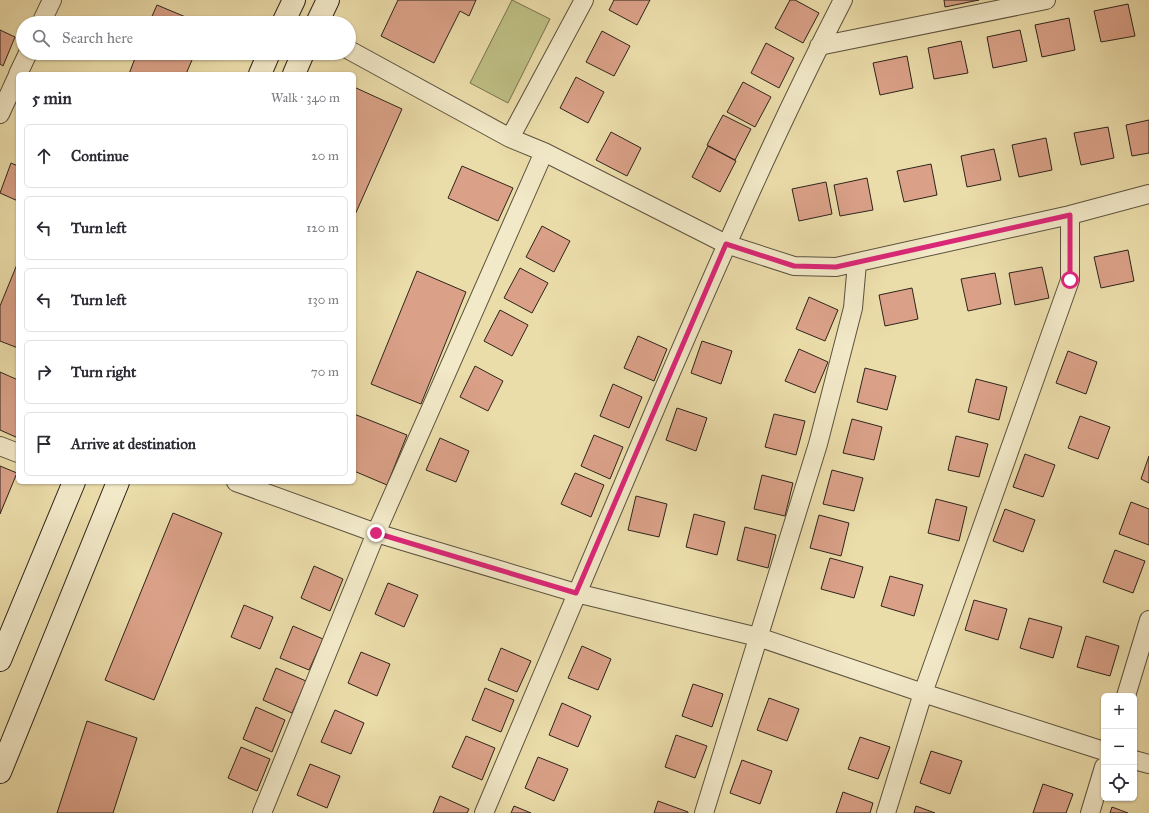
<!DOCTYPE html>
<meta charset="utf-8">
<style>
body{margin:0;font-family:"IM FELL Great Primer",serif;background:#f7f7f7;color:#2b2b33}
.controls{position:absolute;right:12px;bottom:12px;display:grid;overflow:hidden;border-radius:6px;box-shadow:0 1px 3px #0004}
.controls button{width:36px;height:36px;display:grid;place-items:center;padding:0;border:0;border-bottom:1px solid #e1e1e2;background:#fff;color:#2b2b33;font:20px sans-serif}
.stop{position:absolute;width:12px;height:12px;margin:-9px;border:3px solid #db2777;border-radius:50%;background:#fff}
.stop.end{background:#db2777;border-color:#fff;box-shadow:0 1px 4px #0008}
.list{margin:0;padding:0;list-style:none}
h2{display:flex;justify-content:space-between;align-items:center;height:52px;margin:0;padding:0 16px;font-size:17px}
h2 small{font-size:13px;font-weight:400;color:#7c7c81}
.list li{display:grid;grid-template-columns:26px 1fr auto;gap:12px;align-items:center;box-sizing:border-box;height:64px;margin:0 8px 8px;padding:0 8px;border:1px solid #e1e1e2;border-radius:6px}
.list b{display:block;font-size:15px;white-space:nowrap}
.list em{font-size:13px;font-style:normal;color:#7c7c81}
.icon{flex:none;width:22px;height:22px;fill:none;stroke:currentColor;stroke-width:2;stroke-linecap:round;stroke-linejoin:round}
.map{position:relative;flex:none;width:1149px;height:813px;overflow:hidden}
.search{position:absolute;background:#fff;box-shadow:0 1px 3px #0004;left:16px;top:16px;width:340px;height:44px;display:flex;align-items:center;gap:10px;box-sizing:border-box;padding:0 14px;border-radius:22px;color:#7c7c81;font-size:15px}
.panel{position:absolute;background:#fff;box-shadow:0 1px 3px #0004;left:16px;top:72px;width:340px;height:412px;border-radius:6px}
.map>svg:first-child{display:block}
.green{fill:#bebf84;stroke:#76724f}
.building{fill:#daa188;stroke:#2d241a}
.lines{fill:none;stroke-linecap:round;stroke-linejoin:round}
.minor-casing{stroke:#5c523e;stroke-width:20}
.secondary-casing{stroke:#2d241a;stroke-width:24}
.minor{stroke:#f2e9c8;stroke-width:18}
.secondary{stroke:#f2e9c8;stroke-width:22}
.route{stroke:#db2777;stroke-width:5}
</style>
<div class="map">
<svg width="1149" height="813" viewBox="0 0 1149 813">
<rect width="100%" height="100%" fill="#ebddaa"/>
<filter id="stains"><feTurbulence type="fractalNoise" baseFrequency=".005" numOctaves="4"/><feColorMatrix values="0 0 0 0 .2 0 0 0 0 .09 0 0 0 0 .02 0 0 0 .5 -.17"/></filter>
<radialGradient id="worn" r=".72"><stop offset=".6" stop-color="#630" stop-opacity="0"/><stop offset="1" stop-color="#630" stop-opacity=".3"/></radialGradient>
<path class="green" d="M512,0l38,19 -42,84 -38,-20z"/>
<path class="building" d="M398,0h78l-7,16 -9,-5 -26,52 -53,-27z
M614,0h36l-13,25 -28,-15z
M790,0h5l24,13 -16,30 -28,-15z
M944,0h35l-34,7z
M1128,4l7,32 -34,6 -7,-31z
M157,5l43,18h-51z
M1069,18l6,32 -33,7 -7,-32z
M0,30l15,7 -12,29 -3,-2z
M1020,30l7,31 -34,7 -6,-31z
M602,31l28,15 -16,30 -28,-14z
M961,41l7,32 -34,6 -6,-31z
M766,43l28,15 -15,30 -28,-15z
M137,53h58l-9,21h-57z
M907,56l6,32 -33,7 -7,-32z
M576,77l28,15 -16,31 -28,-15z
M743,82l28,15 -16,30 -28,-15z
M354,87l48,22 -48,108z
M723,115l28,14 -16,31 -28,-15z
M1149,120v33l-17,3 -6,-31z
M1108,127l6,31 -33,7 -7,-32z
M611,132l30,16 -14,28 -31,-16z
M1046,138l6,32 -33,7 -7,-32z
M708,146l28,15 -16,31 -28,-15z
M994,149l7,31 -34,7 -6,-31z
M11,163l7,3v35l-18,-8z
M931,164l6,31 -33,7 -7,-31z
M462,166l51,22 -15,33 -50,-23z
M867,178l6,32 -33,6 -6,-31z
M826,182l6,32 -33,7 -7,-32z
M542,226l28,15 -16,31 -28,-15z
M1128,250l6,31 -33,7 -7,-31z
M18,262v86l-18,-7v-35z
M1042,267l7,31 -34,7 -6,-32z
M520,268l28,15 -16,30 -28,-15z
M417,271l49,21 -45,112 -50,-20z
M995,273l6,31 -33,7 -7,-32z
M912,288l6,31 -33,7 -6,-31z
M809,297l29,13 -13,31 -29,-12z
M500,310l28,15 -16,31 -28,-15z
M638,336l29,13 -13,32 -30,-13z
M702,341l30,10 -11,33 -30,-11z
M799,349l29,13 -13,31 -30,-12z
M1068,351l29,11 -11,32 -30,-11z
M475,366l28,15 -15,30 -28,-14z
M865,368l31,8 -9,34 -30,-8z
M0,372l18,8v58l-18,-8z
M976,379l31,8 -8,33 -31,-8z
M613,384l29,13 -13,31 -29,-12z
M677,408l30,10 -11,33 -30,-11z
M354,414l53,21 -20,50 -33,-14z
M774,414l31,7 -9,34 -31,-8z
M1080,416l30,11 -12,32 -30,-11z
M852,419l30,8 -8,33 -31,-7z
M594,435l29,12 -13,32 -29,-13z
M956,436l32,8 -9,33 -31,-7z
M440,438l29,13 -13,31 -30,-12z
M1025,454l30,11 -12,32 -30,-10z
M1149,456v27l-8,-4z
M0,466l17,7 -17,41z
M832,470l31,8 -9,33 -31,-7z
M575,473l29,12 -13,32 -30,-13z
M762,475l31,8 -8,33 -31,-7z
M636,496l31,8 -8,33 -31,-7z
M936,499l31,8 -8,34 -31,-8z
M1131,502l18,7v36l-30,-11z
M1005,509l30,11 -12,32 -30,-11z
M173,513l49,20 -68,167 -49,-20z
M694,514l31,8 -8,33 -31,-8z
M819,515l30,8 -8,33 -31,-8z
M745,527l31,8 -8,33 -31,-8z
M1115,550l30,11 -12,32 -30,-11z
M830,558l33,9 -9,31 -33,-9z
M314,566l29,13 -13,32 -29,-13z
M890,576l33,9 -9,31 -33,-10z
M388,583l30,12 -14,32 -29,-13z
M974,600l33,9 -9,31 -33,-10z
M244,605l29,12 -13,32 -29,-12z
M1029,618l33,9 -9,31 -33,-10z
M293,626l30,13 -14,31 -29,-12z
M1086,636l33,10 -9,30 -33,-9z
M582,646l29,13 -13,31 -30,-12z
M501,648l30,13 -14,31 -29,-12z
M361,652l29,12 -13,32 -29,-13z
M276,668l30,13 -14,32 -29,-13z
M693,684l30,10 -11,33 -30,-11z
M485,688l29,12 -13,32 -29,-12z
M769,698l30,11 -12,32 -30,-11z
M562,703l29,13 -13,31 -29,-12z
M256,707l29,13 -13,32 -29,-13z
M335,710l29,13 -13,31 -30,-12z
M87,721l50,17 -24,75h-56z
M676,735l31,11 -12,32 -30,-11z
M466,736l29,12 -13,32 -30,-13z
M860,737l30,10 -12,32 -30,-10z
M241,747l29,12 -13,32 -29,-13z
M931,751l31,10 -12,33 -30,-11z
M538,757l30,12 -14,32 -29,-13z
M742,760l30,11 -12,33 -30,-11z
M310,764l30,12 -13,32 -30,-13z
M1043,784l30,10 -7,19h-33z
M843,792l30,11 -3,10h-34z
M440,796l29,13 -2,4h-34z
M658,801l30,11v1h-34z
M514,806l17,7h-20z
M916,806l19,7h-21z
M1112,807l16,6h-18z"/>
<g class="lines">
<defs>
<path id="minor" d="M41,23l11,-23
M819,46l227,-46
M349,50l161,88 34,14 182,92 68,22 42,1 234,-52 79,-21
M18,74l10,-21
M0,114l18,-39
M510,138l74,-138
M0,446l18,7
M236,482l140,51 200,60 182,44 165,56 181,58
M1126,696l23,-76
M1134,760l15,4
M262,813l114,-280 168,-381
M484,813c59,-140 118,-280 178,-420 57,-132 115,-265 181,-393
M704,813l114,-369 35,-136 4,-45
M886,813l37,-120 147,-413v-65
M1090,813l14,-46"/>
<path id="secondary" d="M283,23l11,-23
M317,23l11,-23
M260,74l9,-21
M294,74l9,-21
M0,660l74,-178
M0,772l118,-290"/>
</defs>
<use href="#minor" class="minor-casing"/>
<use href="#secondary" class="secondary-casing"/>
<use href="#minor" class="minor"/>
<use href="#secondary" class="secondary"/>
</g>
<g class="lines">
<path class="route" d="M376,533l200,60 150,-349 68,22 42,1 234,-52v65"/>
</g>
<rect width="100%" height="100%" filter="url(#stains)"/>
<rect width="100%" height="100%" fill="url(#worn)"/>
</svg>
<div class="controls">
<button>+</button>
<button>−</button>
<button><svg class="icon" aria-label="locate" viewBox="0 0 24 24"><circle cx="12" cy="12" r="6"/><path d="M12 2v4M12 18v4M2 12h4M18 12h4"/></svg></button>
</div>
<div class="stop" style="left:1070px;top:280px"></div>
<div class="stop end" style="left:376px;top:533px"></div>
<div class="search"><svg class="icon" aria-label="search" viewBox="0 0 24 24"><circle cx="10" cy="10" r="6"/><path d="M15 15l6 6"/></svg>Search here</div>
<section class="panel">
<h2>5 min<small>Walk · 340 m</small></h2>
<ul class="list">
<li><svg class="icon" aria-label="ahead" viewBox="0 0 24 24"><path d="M12 20V5M6 11l6-6 6 6"/></svg><div><b>Continue</b></div><em>20 m</em></li>
<li><svg class="icon" aria-label="left" viewBox="0 0 24 24"><path d="M17 20v-9H6M10 6l-5 5 5 5"/></svg><div><b>Turn left</b></div><em>120 m</em></li>
<li><svg class="icon" aria-label="left" viewBox="0 0 24 24"><path d="M17 20v-9H6M10 6l-5 5 5 5"/></svg><div><b>Turn left</b></div><em>130 m</em></li>
<li><svg class="icon" aria-label="right" viewBox="0 0 24 24"><path d="M7 20v-9h11M14 6l5 5-5 5"/></svg><div><b>Turn right</b></div><em>70 m</em></li>
<li><svg class="icon" aria-label="arrive" viewBox="0 0 24 24"><path d="M6 21V4h12l-3 4 3 4H6"/></svg><div><b>Arrive at destination</b></div></li>
</ul>
</section>
</div>
